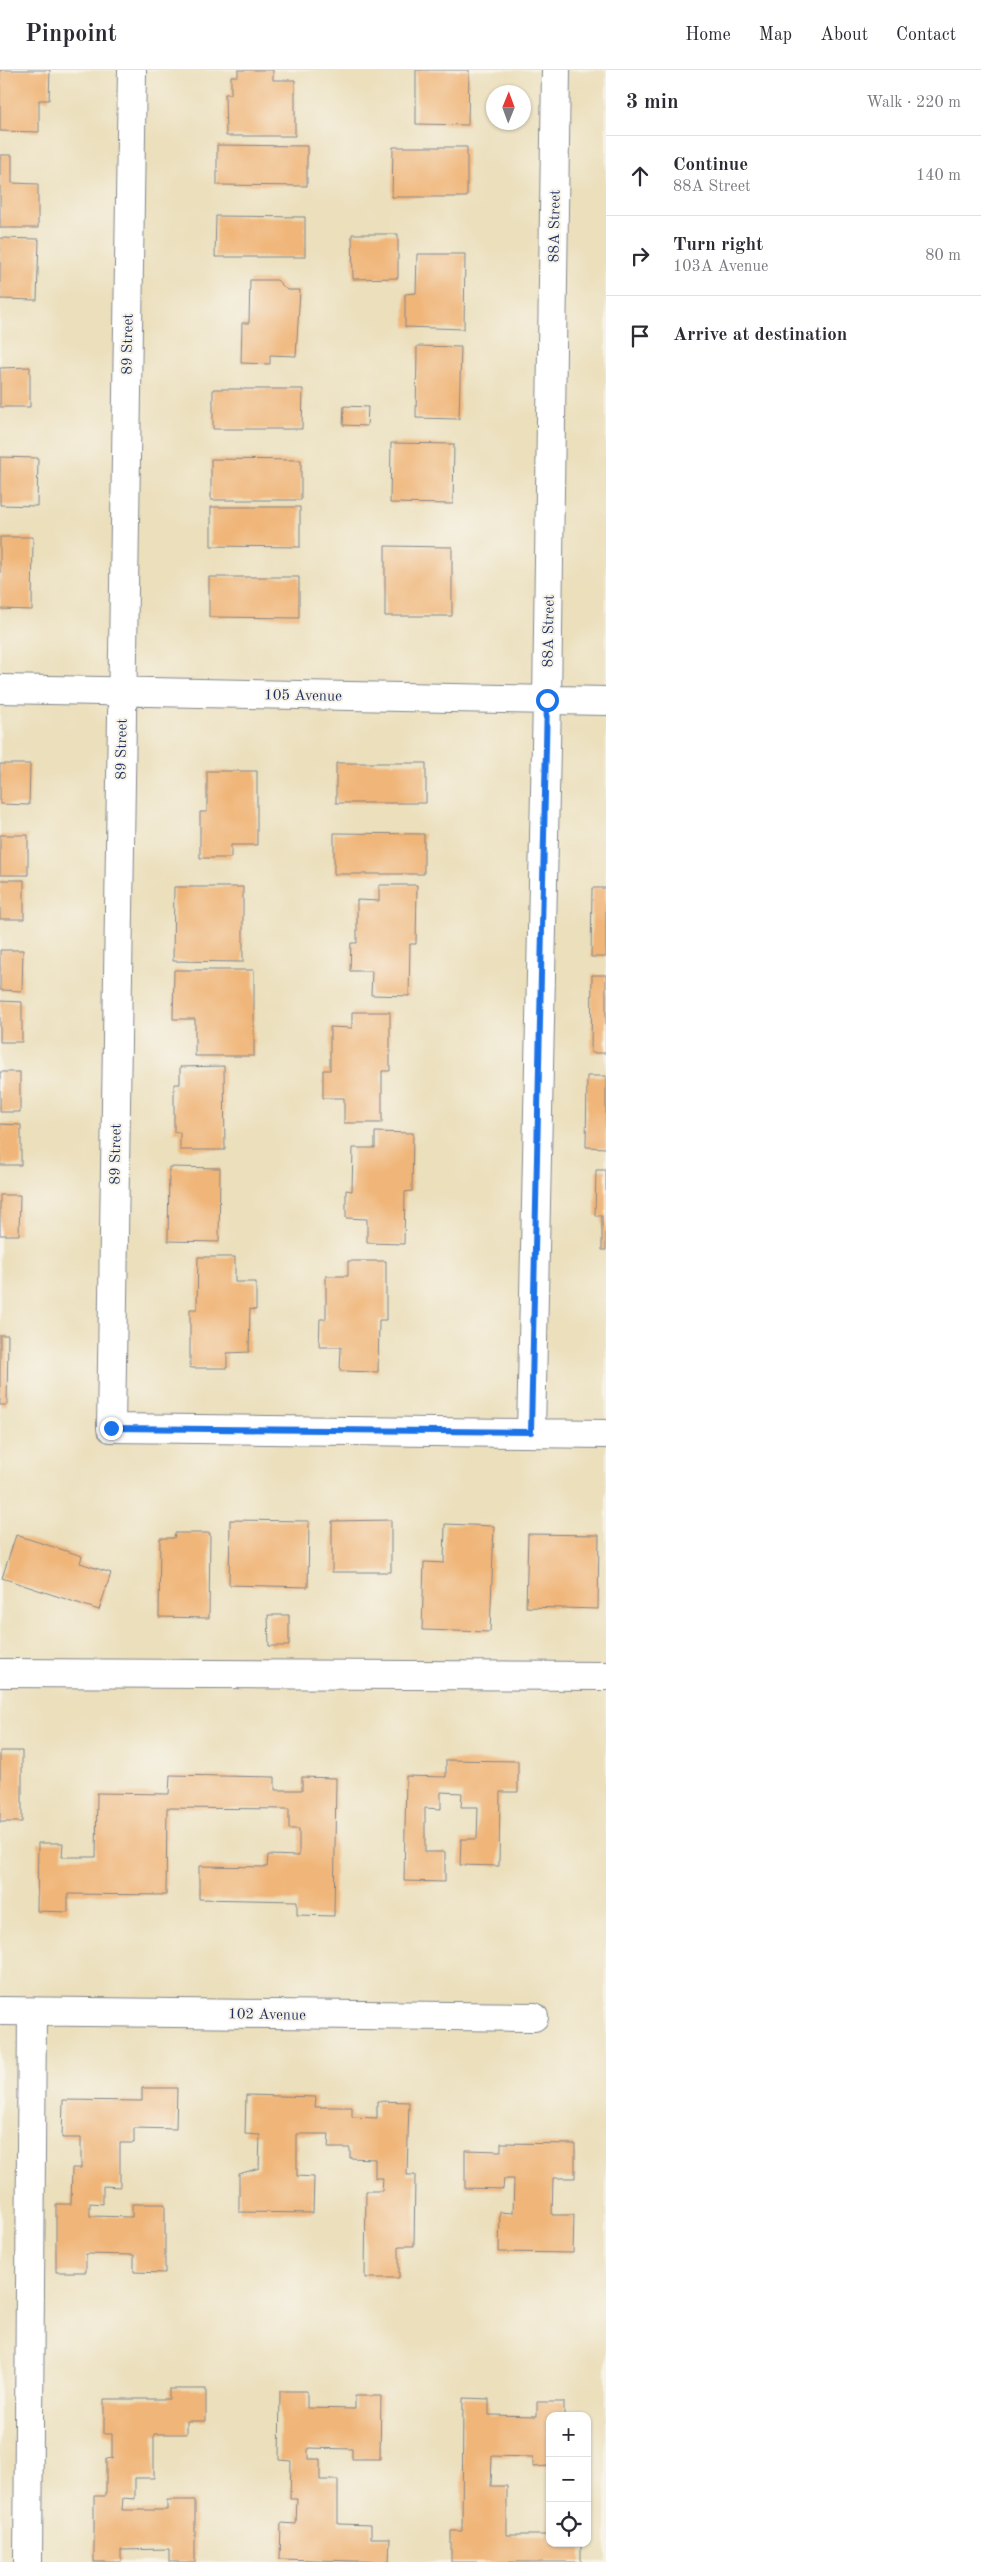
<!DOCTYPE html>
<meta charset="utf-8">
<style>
body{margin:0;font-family:"Old Standard TT",serif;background:#f7f7f7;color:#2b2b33}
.controls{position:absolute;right:15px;bottom:15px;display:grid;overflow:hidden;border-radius:10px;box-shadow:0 1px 4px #0004}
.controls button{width:45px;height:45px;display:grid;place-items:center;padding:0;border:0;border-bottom:1px solid #e1e1e2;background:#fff;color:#2b2b33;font:25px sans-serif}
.compass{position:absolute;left:486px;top:15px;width:45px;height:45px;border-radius:50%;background:#fff;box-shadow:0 1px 4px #0004;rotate:1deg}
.stop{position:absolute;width:15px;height:15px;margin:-11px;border:4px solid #1a73e8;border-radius:50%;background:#fff}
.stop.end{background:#1a73e8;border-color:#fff;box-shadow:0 1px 5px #0008}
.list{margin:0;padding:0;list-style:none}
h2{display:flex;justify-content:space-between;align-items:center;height:65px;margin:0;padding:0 20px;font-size:21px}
h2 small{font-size:16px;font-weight:400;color:#7c7c81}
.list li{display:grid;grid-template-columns:32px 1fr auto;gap:15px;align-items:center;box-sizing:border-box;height:80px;padding:0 20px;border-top:1px solid #e1e1e2}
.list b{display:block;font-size:19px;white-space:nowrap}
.list p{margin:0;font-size:16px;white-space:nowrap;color:#7c7c81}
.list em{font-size:16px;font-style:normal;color:#7c7c81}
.icon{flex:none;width:28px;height:28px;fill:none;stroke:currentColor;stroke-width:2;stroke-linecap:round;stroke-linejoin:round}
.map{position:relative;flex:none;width:606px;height:2492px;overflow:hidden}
header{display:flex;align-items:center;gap:30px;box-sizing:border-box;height:70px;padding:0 25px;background:#fff;border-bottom:1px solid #e1e1e2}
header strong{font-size:24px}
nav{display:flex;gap:28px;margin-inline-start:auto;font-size:18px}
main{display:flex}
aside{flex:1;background:#fff}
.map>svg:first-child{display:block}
.building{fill:#f0b578}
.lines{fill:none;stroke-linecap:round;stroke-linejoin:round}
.minor-casing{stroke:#83878d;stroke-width:30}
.minor{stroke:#fff;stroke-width:28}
.route{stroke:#1a73e8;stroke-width:6}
.labels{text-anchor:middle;stroke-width:4;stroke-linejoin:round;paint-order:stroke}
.street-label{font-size:15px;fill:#1b2f5e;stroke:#f7f3e8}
</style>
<header>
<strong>Pinpoint</strong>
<nav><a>Home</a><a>Map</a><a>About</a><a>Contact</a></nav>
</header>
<main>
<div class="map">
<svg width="606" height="2492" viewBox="0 0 606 2492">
<rect width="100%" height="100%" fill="#f7f3e8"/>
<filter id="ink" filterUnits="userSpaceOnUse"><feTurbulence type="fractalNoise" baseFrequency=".02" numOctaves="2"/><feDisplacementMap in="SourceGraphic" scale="10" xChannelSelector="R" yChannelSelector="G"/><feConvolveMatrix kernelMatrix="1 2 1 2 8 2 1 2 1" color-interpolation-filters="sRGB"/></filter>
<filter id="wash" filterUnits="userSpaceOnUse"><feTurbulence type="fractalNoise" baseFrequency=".0096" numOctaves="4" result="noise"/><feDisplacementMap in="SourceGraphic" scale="20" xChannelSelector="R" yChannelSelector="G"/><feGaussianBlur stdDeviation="1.12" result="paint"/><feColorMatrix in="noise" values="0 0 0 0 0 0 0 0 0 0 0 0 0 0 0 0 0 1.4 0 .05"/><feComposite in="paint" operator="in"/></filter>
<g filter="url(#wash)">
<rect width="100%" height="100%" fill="#ebdfbc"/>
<g id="blocks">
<path class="building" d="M0,0h50l-1,30h-10v32l-39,-1z
M238,0h35v10h22v56h-69l-1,-42h6v-18h7z
M416,0h53l-1,55 -52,-1z
M217,75l90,1v40l-90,-1z
M393,77h74v50h-75z
M0,85h12v28l26,1v44h-38z
M216,146l89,1v40h-90z
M352,164h46v44l-45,1z
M0,168l39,1 -2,61 -37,-1z
M417,184h48l-1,75 -59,-2v-33l11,-1z
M250,210h27l10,10h13l-4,66 -26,-1v9l-29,-1 1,-40h7z
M417,276l44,1 -2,72 -43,-1z
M30,297v40h-30v-39z
M213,319h90l-1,40h-89z
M344,336l24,1 -1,19 -24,-1z
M391,373l63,1 -1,60 -63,-1z
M0,387l38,1 -1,48 -37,-1z
M211,389l90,1v40h-90z
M211,437h89v40l-89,-1z
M0,467h33l-1,73 -32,-1z
M385,476l67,1v69h-67z
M209,507h90v41l-90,-1z
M336,693h90v40h-90z
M0,694h30l-1,41 -29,-1z
M207,701h50v74h-26v13h-31v-46h7z
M334,763l90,1v40h-90z
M0,765h28v40h-28z
M0,810h24v39h-24z
M379,815h38l-1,59h-6l-1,52 -38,-1 1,-24h-22l1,-28h6v-43l22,1z
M174,817h69v75l-70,-1z
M592,818h14v69h-15z
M0,880h23l-1,41 -22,-1z
M174,900h80v86h-59v-37h-22z
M592,905h14v78h-15z
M0,931l22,1v40h-22z
M352,942h38v59h-8v52h-38v-25h-21v-28h7v-43l22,1z
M224,996l1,84h-45v-18h-6v-48h6v-17z
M0,1002h20v40h-20z
M587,1006h19v72l-20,-1z
M0,1054l21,1v40h-21z
M375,1062l38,1 -1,58 -7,1 -1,52 -37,-1v-24l-21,-1v-28l6,1 1,-43h22z
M169,1097l51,1 -1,74 -51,-1z
M596,1100h10v80h-4v-34h-7z
M0,1125h20l-1,40h-19z
M198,1187h37v25h21v28l-6,-1 -1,43 -22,1v15h-37v-59h7z
M348,1191h38v59h-7l-1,52 -38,-1 1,-24h-22l1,-28h6v-43h22z
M0,1265h8l-1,70h-7z
M230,1450l79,1 -1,66 -79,-2z
M391,1450v52h-59v-51z
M445,1454l49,2 -4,106 -68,-2 2,-68 20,1z
M175,1463h35l-1,85 -50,-1 1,-79h14z
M528,1464l71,1 -1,74 -72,-2z
M16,1465l66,21 -2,7 31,10 -12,37 -97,-32z
M268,1545h21v31h-20z
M0,1681h22v71h-22z
M446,1690l72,1v31h-18l-1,74 -39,-1 1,-26h16l1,-32h-17l1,-14 -21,-1v17l-16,-1v44h20v30l-41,-1 2,-105 40,1z
M170,1705l105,2v13h27v-13l34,1 -2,138 -37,-1v-14l-98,-2v-33l68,1 1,-12 31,1v-27h-10v-20l-122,-1 -1,87 -98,-1v18l-31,-1 1,-68h25l-1,14h34l1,-64 72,1z
M142,2018h35l-1,41 -42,-1v15h-14v44l-17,-1v18l-13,-1v13l42,1v-13h33v69l-31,-1v-17l-48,-1v18h-30v-68h15l1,-36h9v-30h-19l1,-38 79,1z
M246,2025l70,2 -1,10h37v10l25,1v-17l32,1 -2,73h8l-1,71h-15v32h-34l1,-87h16l1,-13h-8v-19l-25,-1v-10h-22l1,-14h-32v42l17,1 -1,36 -74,-1v-38l20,-6 1,-33 -15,-1z
M501,2073l74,1v34h-22l-1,37h22l-1,38 -74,-1 1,-40 13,1 1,-34h-10l-1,10 -38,-1v-38l36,1z
M169,2319h37v32h-19v13h-33v44h-19v21l-12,-1 -1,12h45v-10h28v62h-26v-13l-48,1v12h-27v-66h12v-38l6,1v-25h-8v-35h65z
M280,2321h27v17l48,1v-13h26l-1,63h-28v-10l-44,-1v11h12v21h18v44l33,1v13h19l-1,24 -109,-3 1,-36 15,1 1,-25h-7l1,-38 -12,-1z
M463,2328l26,1v16l48,1v-14h27v14h-14v50l-17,1v-10l-41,-1 -1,30h16v49h41l2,-41v49h31v19h-130v-31h11z"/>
</g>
</g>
<g filter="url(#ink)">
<use href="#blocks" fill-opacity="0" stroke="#83878d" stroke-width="1"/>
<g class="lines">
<defs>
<path id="minor" d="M132,0l-21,1358 495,6
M0,619l606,12
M531,1362l16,-732 9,-630
M0,1603l606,3
M0,1941l534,6
M28,2492l4,-550"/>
</defs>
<use href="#minor" class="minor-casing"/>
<use href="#minor" class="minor"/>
</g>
</g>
<g class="lines" filter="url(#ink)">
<path class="route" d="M111,1358l420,4 16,-732"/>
</g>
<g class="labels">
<g class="street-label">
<text transform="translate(554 156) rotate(-89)" y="5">88A Street</text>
<text transform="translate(127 274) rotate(-89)" y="5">89 Street</text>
<text transform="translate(548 561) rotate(-89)" y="5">88A Street</text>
<text transform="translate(303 625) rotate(1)" y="5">105 Avenue</text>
<text transform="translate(121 679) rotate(-89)" y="5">89 Street</text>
<text transform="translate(115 1084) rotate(-89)" y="5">89 Street</text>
<text transform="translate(267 1944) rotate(1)" y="5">102 Avenue</text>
</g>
</g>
</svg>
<div class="controls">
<button>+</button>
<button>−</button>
<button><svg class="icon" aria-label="locate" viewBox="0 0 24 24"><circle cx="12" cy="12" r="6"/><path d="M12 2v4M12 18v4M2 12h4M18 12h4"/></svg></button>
</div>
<svg class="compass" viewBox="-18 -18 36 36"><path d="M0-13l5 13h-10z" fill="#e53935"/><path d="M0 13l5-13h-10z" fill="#7c7c81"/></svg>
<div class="stop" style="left:547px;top:630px"></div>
<div class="stop end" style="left:111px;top:1358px"></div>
</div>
<aside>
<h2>3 min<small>Walk · 220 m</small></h2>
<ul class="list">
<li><svg class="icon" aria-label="ahead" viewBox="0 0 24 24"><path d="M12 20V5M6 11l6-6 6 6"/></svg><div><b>Continue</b><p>88A Street</p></div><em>140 m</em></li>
<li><svg class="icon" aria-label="right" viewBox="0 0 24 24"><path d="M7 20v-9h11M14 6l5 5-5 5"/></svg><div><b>Turn right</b><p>103A Avenue</p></div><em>80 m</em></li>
<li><svg class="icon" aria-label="arrive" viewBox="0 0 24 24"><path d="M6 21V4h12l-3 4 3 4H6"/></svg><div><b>Arrive at destination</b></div></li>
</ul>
</aside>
</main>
